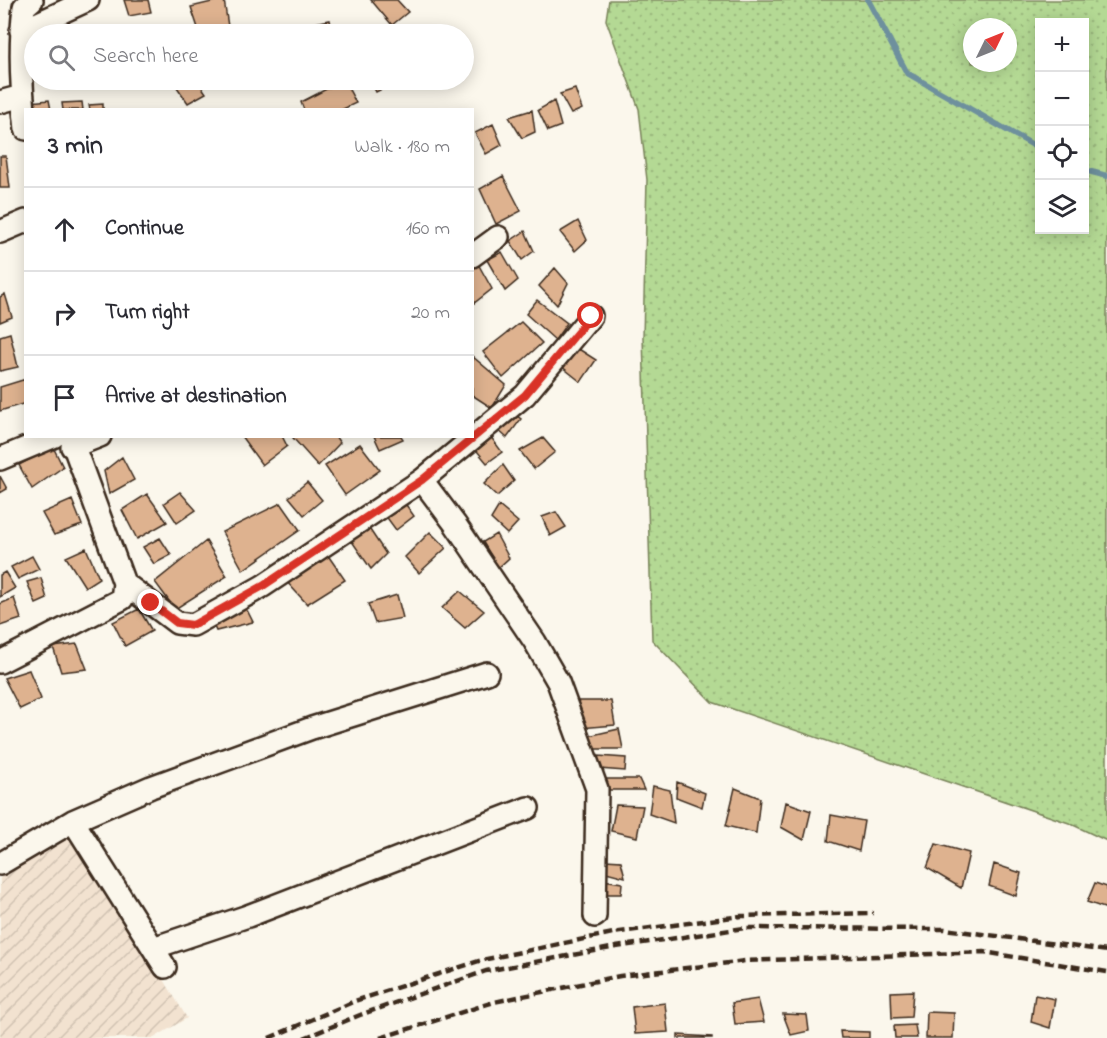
<!DOCTYPE html>
<meta charset="utf-8">
<style>
body{margin:0;font-family:"Indie Flower",sans-serif;background:#f2f2f3;color:#2b2b33}
.controls{position:absolute;right:18px;top:18px;display:grid;overflow:hidden;border-radius:0px;box-shadow:0 3px 15px #0003}
.controls button{width:54px;height:54px;display:grid;place-items:center;padding:0;border:0;border-bottom:2px solid #e1e1e2;background:#fff;color:#2b2b33;font:30px sans-serif}
.compass{position:absolute;left:963px;top:18px;width:54px;height:54px;border-radius:50%;background:#fff;box-shadow:0 3px 15px #0003;rotate:47deg}
.stop{position:absolute;width:18px;height:18px;margin:-14px;border:4px solid #d93025;border-radius:50%;background:#fff}
.stop.end{background:#d93025;border-color:#fff;box-shadow:0 2px 6px #0008}
.list{margin:0;padding:0;list-style:none}
h2{display:flex;justify-content:space-between;align-items:center;height:78px;margin:0;padding:0 24px;font-size:26px}
h2 small{font-size:20px;font-weight:400;color:#7c7c81}
.list li{display:grid;grid-template-columns:39px 1fr auto;gap:18px;align-items:center;box-sizing:border-box;height:84px;padding:0 24px;border-top:2px solid #e1e1e2}
.list b{display:block;font-size:22px;white-space:nowrap}
.list em{font-size:20px;font-style:normal;color:#7c7c81}
.icon{flex:none;width:33px;height:33px;fill:none;stroke:currentColor;stroke-width:2;stroke-linecap:round;stroke-linejoin:round}
.map{position:relative;flex:none;width:1107px;height:1038px;overflow:hidden}
.search{position:absolute;background:#fff;box-shadow:0 3px 15px #0003;left:24px;top:24px;width:450px;height:66px;display:flex;align-items:center;gap:15px;box-sizing:border-box;padding:0 21px;border-radius:33px;color:#7c7c81;font-size:22px}
.panel{position:absolute;background:#fff;box-shadow:0 3px 15px #0003;left:24px;top:108px;width:450px;height:330px;border-radius:0px}
.map>svg:first-child{display:block}
.industrial{fill:url(#industrial-furrows)}
.grass{fill:url(#grass-dots);stroke:#788259;stroke-width:1.5;fill-rule:evenodd}
.lines{fill:none;stroke-linecap:round;stroke-linejoin:round}
.stream{stroke:#6e909d;stroke-width:6}
.building{fill:#deb28f;stroke:#3b2a1e;stroke-width:1.5}
.minor-casing{stroke:#3b2a1e;stroke-width:26}
.minor{stroke:#fbf7ec;stroke-width:21}
.rail{stroke:#3b2a1e;stroke-width:4.5;stroke-dasharray:9 4.5;stroke-linecap:butt}
.route{stroke:#d93025;stroke-width:8}
</style>
<div class="map">
<svg width="1107" height="1038" viewBox="0 0 1107 1038">
<defs>
<pattern id="industrial-furrows" width="10" height="10" patternUnits="userSpaceOnUse" patternTransform="scale(1.5)"><rect width="10" height="10" fill="#f2e2d0"/><path d="M-1 1l2-2M0 10L10 0M9 11l2-2" fill="none" stroke="#d0c2b2"/></pattern>
<pattern id="grass-dots" width="8" height="8" patternUnits="userSpaceOnUse" patternTransform="scale(1.5)"><rect width="8" height="8" fill="#b4d994"/><path d="M2 2h.1M6 6h.1" fill="none" stroke="#9cba7f" stroke-width="1.8" stroke-linecap="round"/></pattern>
</defs>
<rect width="100%" height="100%" fill="#fbf7ec"/>
<filter id="ink" filterUnits="userSpaceOnUse"><feTurbulence type="fractalNoise" baseFrequency=".0167" numOctaves="2"/><feDisplacementMap in="SourceGraphic" scale="12" xChannelSelector="R" yChannelSelector="G"/><feConvolveMatrix kernelMatrix="1 2 1 2 8 2 1 2 1" color-interpolation-filters="sRGB"/></filter>
<g filter="url(#ink)">
<path class="industrial" d="M76,833l111,185 -33,20h-154v-160z"/>
<path class="grass" d="M609,0h498v841l-38,-18 -357,-121 -60,-62 -9,-303 4,-157 -8,-71 -33,-89zM1040,22h44v208h-44zM972,27h36v36h-36z"/>
<g class="lines">
<path class="stream" d="M868,0l39,73 133,76
M1084,170l23,6"/>
</g>
<path class="building" d="M124,0h24l3,12 -22,4z
M220,0h4l5,33 -29,1 -9,-27z
M371,0h26l11,12 -16,13z
M330,20l3,14h-19l-4,-10z
M155,29l1,5h-22z
M192,80h5l9,13 -18,10 -11,-16z
M209,80h25l-23,4z
M344,80l12,23 -15,7h-37l-3,-8z
M370,80h29l-23,12z
M575,89l7,20 -11,5 -11,-20z
M49,100l2,10h-19l-1,-8z
M554,101l7,25 -13,5 -10,-21z
M82,102l1,8h-20l-1,-7z
M103,104v6h-13l-1,-5z
M532,110l3,22 -13,6 -13,-21z
M493,124l9,21 -16,9 -11,-21z
M0,156h6l4,32h-10z
M503,176l18,35 -25,13 -16,-35z
M578,221l9,19 -12,11 -15,-19z
M525,231l9,20 -12,9 -12,-19z
M502,252l16,28 -13,11 -18,-31z
M477,262l15,27 -19,15 -1,-39z
M555,268l13,15 -11,22 -18,-19z
M5,294l7,23 -12,5v-25z
M537,300l30,23 -12,17 -29,-26z
M521,322l21,21 -39,35 -20,-26z
M10,333l8,34 -18,4v-35z
M574,346l22,14 -15,22 -20,-16z
M472,356l34,29 -14,23 -20,-13z
M26,379v24l-26,8v-24z
M513,413l8,6 -14,19 -10,-9z
M488,433l14,19 -15,11 -15,-18z
M241,436h41l5,10 -25,19z
M296,436h39l5,7 -22,23 -25,-28z
M374,436h27l2,3 -23,10z
M543,438l12,14 -21,17 -14,-18z
M360,444l20,26 -35,25 -20,-29z
M53,447l10,20 -31,22 -13,-24z
M122,457l12,23 -25,14 -5,-23z
M503,465l11,16 -17,15 -13,-12z
M0,476l7,13 -7,4z
M307,482l15,18 -18,15 -15,-18z
M180,492l16,18 -19,13 -13,-20z
M147,494l20,28 -30,17 -15,-29z
M72,500l10,25 -28,10 -12,-22z
M404,502l10,14 -18,14 -11,-15z
M281,503l19,27 -57,40 -21,-38z
M499,506l19,16 -11,12 -16,-15z
M556,512l10,15 -16,9 -8,-19z
M368,527l18,27 -15,15 -20,-29z
M430,532l16,16 -27,25 -14,-16z
M496,534l13,24 -11,10 -15,-26z
M160,538l11,17 -17,9 -11,-17z
M206,541l21,35 -52,33 -20,-27z
M86,548l13,30 -14,9 -19,-30z
M327,554l18,26 -38,24 -22,-24z
M32,556l7,13 -21,10 -7,-12z
M5,572l10,16 -15,9v-22z
M41,578l6,21 -11,5 -9,-22z
M460,591l24,20 -19,17 -23,-20z
M397,595l6,23 -28,5 -7,-19z
M14,598l7,21 -21,7v-22z
M244,604l9,18 -37,9 -5,-11z
M139,609l13,22 -27,15 -12,-24z
M77,644l10,25 -26,3 -8,-25z
M29,670l12,29 -21,10 -16,-31z
M576,701h35l4,24 -35,3z
M619,729l4,20h-31l-4,-13z
M598,756l28,2 -1,13 -26,-2z
M604,779h35l5,11h-40z
M677,782l28,11 -3,14 -26,-10z
M653,786l17,4 4,33 -25,-9z
M735,788l25,10 -4,35 -30,-7z
M786,802l25,9 -7,29 -23,-13z
M616,805l27,1 -6,31 -26,-6z
M831,815l33,6 -5,30 -31,-10z
M936,844l33,9 -8,35 -34,-20z
M605,860l16,1 4,16 -19,-5z
M994,864l27,9 -5,23 -27,-10z
M603,880l19,3 -1,11h-17z
M1095,883l12,4v22l-20,-7z
M913,991l-2,26 -19,1 -1,-26z
M1035,995l20,4 -5,29 -19,-6z
M758,999l6,23 -29,2 -3,-21z
M665,1003l3,29 -33,2 -3,-27z
M927,1012l27,1 -1,25h-27z
M783,1014l24,1 2,16 -18,4z
M915,1025l2,13h-22l-1,-12z
M840,1031l29,1v6h-28z
M678,1035l34,2v1h-34z"/>
<g class="lines">
<defs>
<path id="minor" d="M21,31l67,-31
M0,102l22,-6
M26,129c-5,-41 -7,-81 -2,-122l8,-7
M0,232l26,-11
M472,256l26,-19
M72,447l28,-11
M0,459l55,-23
M422,480l33,44 80,118 23,40 39,107 -2,127
M124,583l53,40 16,2 70,-39 159,-106 103,-85 66,-79
M0,662l122,-63 2,-16 -54,-147
M73,821l92,146
M0,864l73,-43 78,-34 161,-59 175,-55
M153,948l95,-32 280,-108"/>
</defs>
<use href="#minor" class="minor-casing"/>
<use href="#minor" class="minor"/>
<path class="rail" d="M269,1038l86,-37 127,-41 131,-27 128,-17 132,-3
M304,1038l56,-23 126,-44 130,-24 128,-19 201,1 162,22
M380,1038l114,-36 126,-26 125,-15 239,-9 123,20"/>
</g>
</g>
<g class="lines" filter="url(#ink)">
<path class="route" d="M151,603l26,20 16,2 70,-39 159,-106 103,-85 66,-79"/>
</g>
</svg>
<div class="controls">
<button>+</button>
<button>−</button>
<button><svg class="icon" aria-label="locate" viewBox="0 0 24 24"><circle cx="12" cy="12" r="6"/><path d="M12 2v4M12 18v4M2 12h4M18 12h4"/></svg></button>
<button><svg class="icon" aria-label="layers" viewBox="0 0 24 24"><path d="M12 4l9 5-9 5-9-5zM3 14l9 5 9-5"/></svg></button>
</div>
<svg class="compass" viewBox="-18 -18 36 36"><path d="M0-13l5 13h-10z" fill="#e53935"/><path d="M0 13l5-13h-10z" fill="#7c7c81"/></svg>
<div class="stop" style="left:591px;top:316px"></div>
<div class="stop end" style="left:151px;top:603px"></div>
<div class="search"><svg class="icon" aria-label="search" viewBox="0 0 24 24"><circle cx="10" cy="10" r="6"/><path d="M15 15l6 6"/></svg>Search here</div>
<section class="panel">
<h2>3 min<small>Walk · 180 m</small></h2>
<ul class="list">
<li><svg class="icon" aria-label="ahead" viewBox="0 0 24 24"><path d="M12 20V5M6 11l6-6 6 6"/></svg><div><b>Continue</b></div><em>160 m</em></li>
<li><svg class="icon" aria-label="right" viewBox="0 0 24 24"><path d="M7 20v-9h11M14 6l5 5-5 5"/></svg><div><b>Turn right</b></div><em>20 m</em></li>
<li><svg class="icon" aria-label="arrive" viewBox="0 0 24 24"><path d="M6 21V4h12l-3 4 3 4H6"/></svg><div><b>Arrive at destination</b></div></li>
</ul>
</section>
</div>
